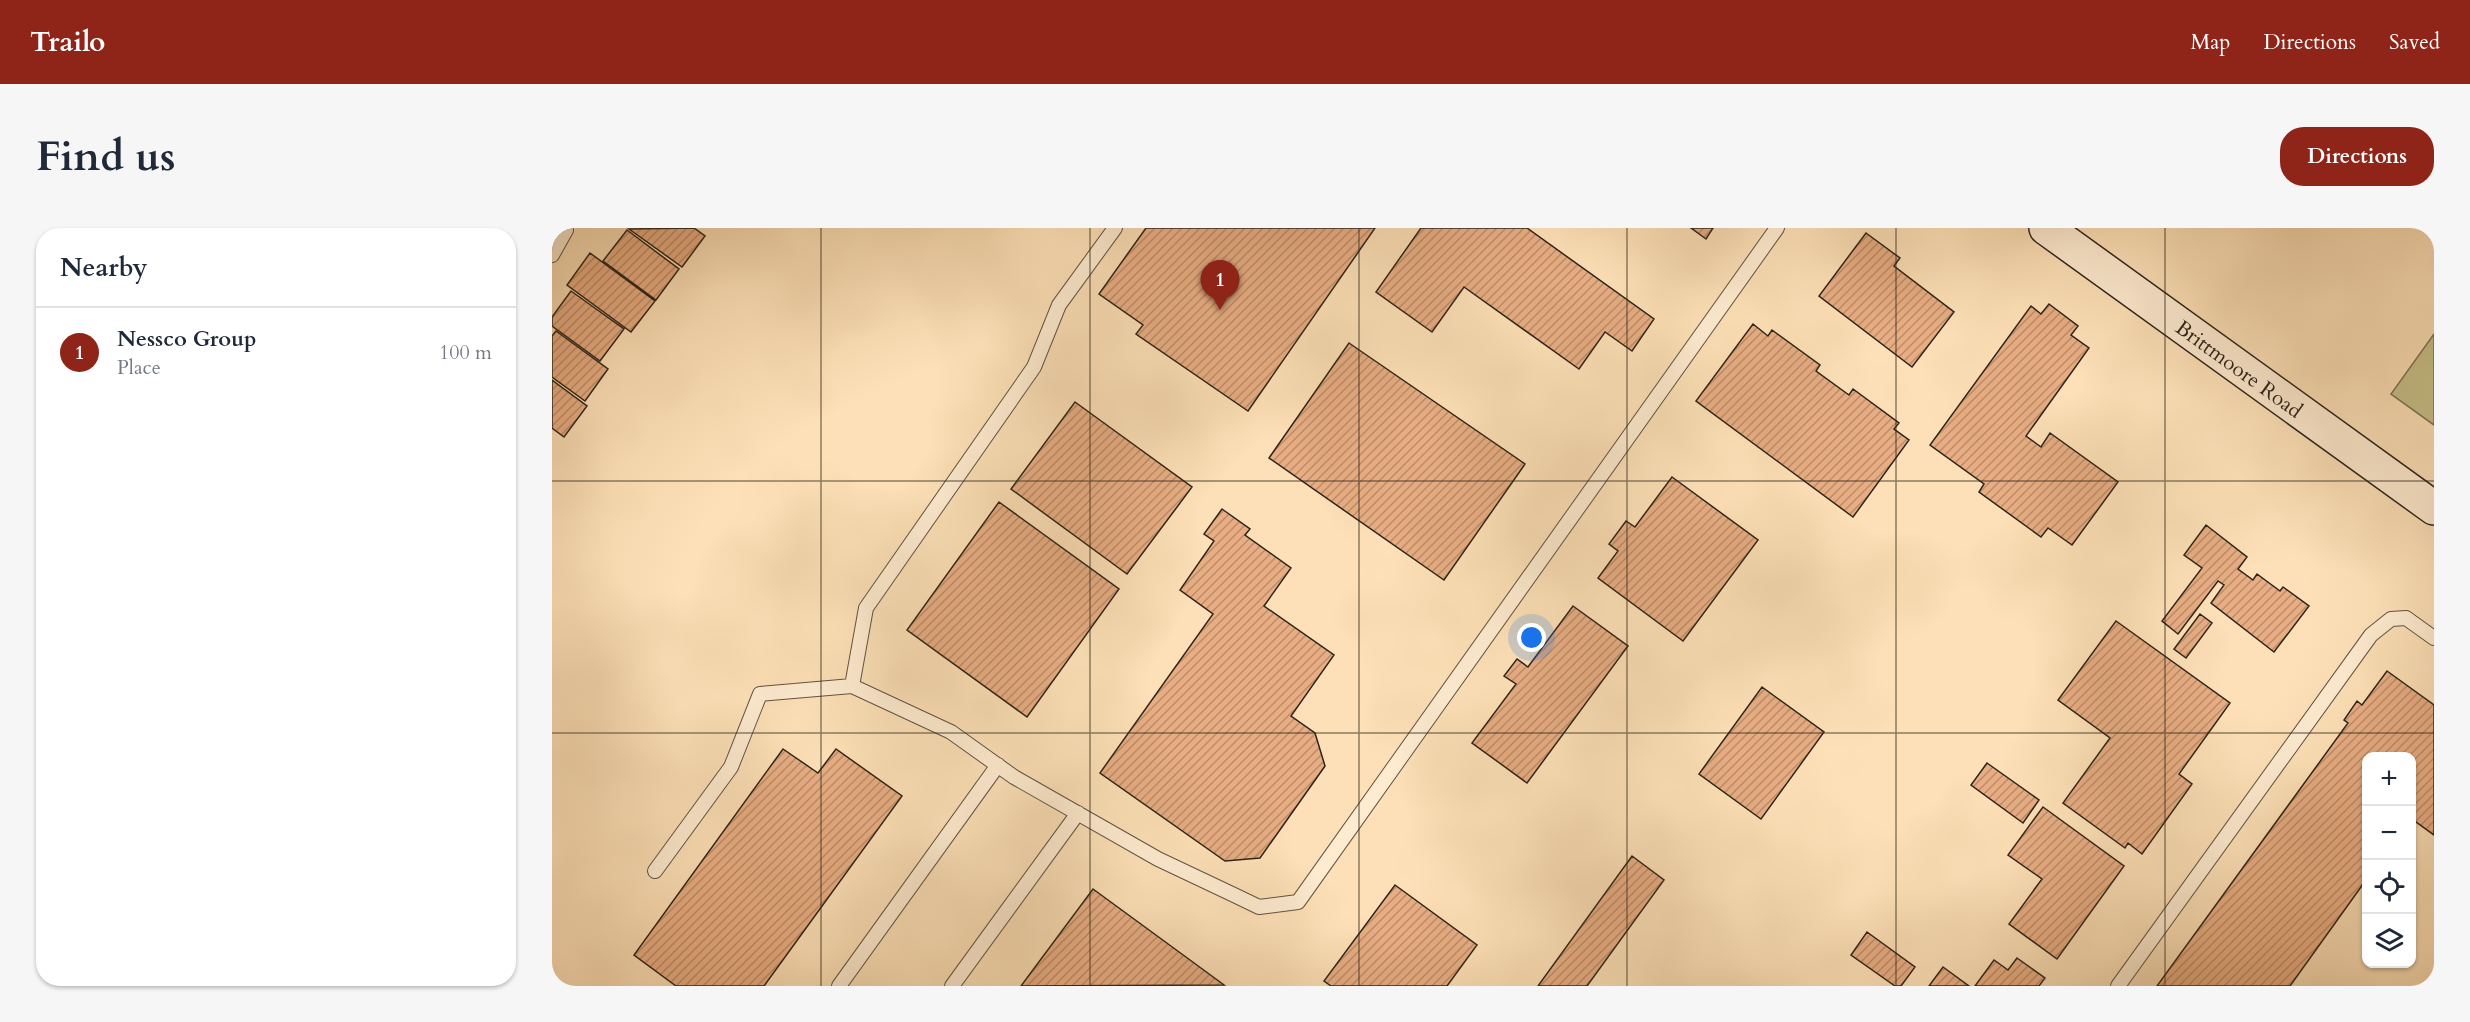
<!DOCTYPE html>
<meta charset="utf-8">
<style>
body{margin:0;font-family:Cardo,serif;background:#f6f6f7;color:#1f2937}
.controls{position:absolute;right:18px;bottom:18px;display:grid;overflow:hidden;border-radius:12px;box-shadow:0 2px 4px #0004}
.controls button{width:54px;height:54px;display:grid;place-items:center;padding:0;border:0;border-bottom:2px solid #e0e1e3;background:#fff;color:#1f2937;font:30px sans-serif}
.you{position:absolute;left:980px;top:410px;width:21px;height:21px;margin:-15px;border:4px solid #fff;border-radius:50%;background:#1a73e8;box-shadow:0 0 0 9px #1a73e833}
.badge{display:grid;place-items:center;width:39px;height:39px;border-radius:50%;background:#8f2418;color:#fff;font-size:20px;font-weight:700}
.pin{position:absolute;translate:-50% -50px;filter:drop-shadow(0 2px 3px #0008)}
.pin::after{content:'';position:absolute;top:32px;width:21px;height:18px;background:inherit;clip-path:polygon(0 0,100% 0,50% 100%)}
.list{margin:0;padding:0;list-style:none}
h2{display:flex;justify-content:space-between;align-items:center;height:78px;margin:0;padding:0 24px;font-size:26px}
h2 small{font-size:20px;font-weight:400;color:#747a83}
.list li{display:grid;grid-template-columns:39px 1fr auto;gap:18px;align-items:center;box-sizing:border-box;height:90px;padding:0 24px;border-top:2px solid #e0e1e3}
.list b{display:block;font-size:22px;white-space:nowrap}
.list p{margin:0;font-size:20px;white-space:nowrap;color:#747a83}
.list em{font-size:20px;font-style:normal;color:#747a83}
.icon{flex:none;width:33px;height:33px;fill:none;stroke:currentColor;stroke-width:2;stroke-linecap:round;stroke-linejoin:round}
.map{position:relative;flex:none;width:1882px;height:758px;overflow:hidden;border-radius:24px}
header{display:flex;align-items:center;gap:36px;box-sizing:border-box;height:84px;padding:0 30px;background:#8f2418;color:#fff}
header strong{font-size:28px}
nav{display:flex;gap:33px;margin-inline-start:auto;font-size:21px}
.intro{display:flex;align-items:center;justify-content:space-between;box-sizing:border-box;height:144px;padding:0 36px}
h1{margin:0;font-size:42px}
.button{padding:15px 27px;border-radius:24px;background:#8f2418;color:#fff;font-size:21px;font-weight:700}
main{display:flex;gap:36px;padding:0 36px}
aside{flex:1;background:#fff;border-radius:24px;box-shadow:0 2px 4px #0004}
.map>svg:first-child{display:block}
.grass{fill:#c7c089;stroke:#7a7252;stroke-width:1.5}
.building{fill:url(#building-hatch);stroke:#2d241b;stroke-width:1.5}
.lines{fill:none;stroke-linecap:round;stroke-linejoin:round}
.lane-casing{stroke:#615342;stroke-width:16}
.secondary-casing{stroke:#2d241b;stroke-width:36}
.lane{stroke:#feebd0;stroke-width:14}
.secondary{stroke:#feebd0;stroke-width:33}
.grid{fill:none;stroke:#2d241b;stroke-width:1.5;stroke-opacity:0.55}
.labels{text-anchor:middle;stroke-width:4.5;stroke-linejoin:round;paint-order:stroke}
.street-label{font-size:21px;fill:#2d241b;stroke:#feebd0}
</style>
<header>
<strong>Trailo</strong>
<nav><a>Map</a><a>Directions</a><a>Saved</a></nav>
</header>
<div class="intro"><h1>Find us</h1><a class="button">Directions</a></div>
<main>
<aside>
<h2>Nearby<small></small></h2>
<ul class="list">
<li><span class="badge">1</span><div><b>Nessco Group</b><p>Place</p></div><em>100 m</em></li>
</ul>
</aside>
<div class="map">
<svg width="1882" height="758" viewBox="0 0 1882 758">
<defs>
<pattern id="building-hatch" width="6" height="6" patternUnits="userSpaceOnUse" patternTransform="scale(1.5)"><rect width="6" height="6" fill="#e8ad82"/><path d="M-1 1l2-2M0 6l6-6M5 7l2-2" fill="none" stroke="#bc8d6a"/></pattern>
</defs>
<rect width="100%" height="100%" fill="#fde0b7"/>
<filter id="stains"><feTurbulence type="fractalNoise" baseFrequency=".00333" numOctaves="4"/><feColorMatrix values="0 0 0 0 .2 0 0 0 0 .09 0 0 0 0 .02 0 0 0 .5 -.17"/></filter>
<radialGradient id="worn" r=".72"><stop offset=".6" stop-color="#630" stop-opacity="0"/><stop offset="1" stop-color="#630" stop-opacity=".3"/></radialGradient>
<path class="grass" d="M1882,106v91l-43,-31z"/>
<path class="building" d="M142,0l11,8 -23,31 -53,-38z
M594,0h229l-127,183 -112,-77 7,-9 -44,-31z
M869,0h106l127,91 -22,32 -27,-19 -26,37 -115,-82 -32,45 -56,-40z
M1139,0h22l-7,11z
M75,2l52,39 -23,31 -53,-39z
M1314,5l34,25 -6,8 60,46 -42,55 -93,-71z
M38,25l65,48 -24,31 -64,-47z
M19,63l53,38 -24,32 -48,-35v-9z
M1497,76l29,22 -7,9 18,13 -63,88 15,11 9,-14 68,49 -46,63 -24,-17 -7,9 -62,-45 5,-8 -54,-39 101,-139 10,8z
M1201,96l15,12 4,-6 48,35 -4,6 33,24 4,-6 46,34 -5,6 15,11 -56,77 -157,-116z
M4,103l52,38 -23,32 -33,-24v-41z
M797,115l176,121 -81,116 -175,-122z
M0,152l35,26 -23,31 -12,-9z
M523,174l117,85 -65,87 -116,-85z
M1120,249l86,63 -75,101 -85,-63 20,-27 -9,-7 17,-23 9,6z
M447,274l120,87 -92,128 -120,-87z
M670,281l28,20 -5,6 46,33 -27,38 70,49 -43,61 24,17 10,33 -65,92 -35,3 -125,-88 113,-159 -33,-24 34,-49 -10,-7z
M1654,297l41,32 -9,12 15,11 4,-6 23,17 3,-4 26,19 -35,46 -63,-49 13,-18 -6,-4 -40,53 -16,-13 40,-53 -18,-13z
M1021,378l55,40 -101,137 -55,-40 44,-59 -12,-8 13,-17 11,8z
M1648,386l12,9 -26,35 -12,-9z
M1564,393l114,82 -51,71 13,10 -50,70 -14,-11 -3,5 -62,-45 47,-65 -52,-38z
M1835,443l47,34v130l-22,-16v-63h-46v124l-76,106h-133l191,-263 -4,-3 13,-19 5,4z
M1210,459l62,45 -63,87 -62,-45z
M231,521l35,24 18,-24 66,47 -138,190h-88l-42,-31z
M1435,535l52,37 -16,23 -52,-38z
M1491,579l81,59 -67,93 -48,-35 33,-45 -34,-24z
M1080,628l32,24 -77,106h-49z
M843,657l82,60 -30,41h-116l-7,-5z
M541,661l97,71 34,25 -203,1z
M1315,704l48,35 -14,19h-6l-44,-31z
M1465,730l28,20 -6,8h-64l19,-26 14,10z
M1391,739l26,19h-40z"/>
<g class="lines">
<defs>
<path id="lane" d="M563,0l-56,77 -25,62 -168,241 -14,78 99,46 63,45 144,82 74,35 27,13 39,-5 479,-674
M0,27l14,-25
M103,643l76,-104 29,-73 92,-8
M287,758l159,-221
M400,758l126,-173
M1566,758l253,-351 20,-16 15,-1 28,20"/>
<path id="secondary" d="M1494,0l388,280"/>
</defs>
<use href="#lane" class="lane-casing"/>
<use href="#secondary" class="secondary-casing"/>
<use href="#lane" class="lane"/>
<use href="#secondary" class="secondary"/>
</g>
<path class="grid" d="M269,0v758M538,0v758M807,0v758M1075,0v758M1344,0v758M1613,0v758M0,253h1882M0,505h1882"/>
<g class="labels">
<g class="street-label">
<text transform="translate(1687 141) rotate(36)" y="7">Brittmoore Road</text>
</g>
</g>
<rect width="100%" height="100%" filter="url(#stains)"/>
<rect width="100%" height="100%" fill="url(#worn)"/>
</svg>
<div class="controls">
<button>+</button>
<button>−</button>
<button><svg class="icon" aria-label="locate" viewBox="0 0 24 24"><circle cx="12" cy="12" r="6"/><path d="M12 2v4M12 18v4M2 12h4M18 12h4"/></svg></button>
<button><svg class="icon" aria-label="layers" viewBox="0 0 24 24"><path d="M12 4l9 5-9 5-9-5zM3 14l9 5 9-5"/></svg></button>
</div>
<div class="you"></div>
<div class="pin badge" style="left:668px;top:82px">1</div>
</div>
</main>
